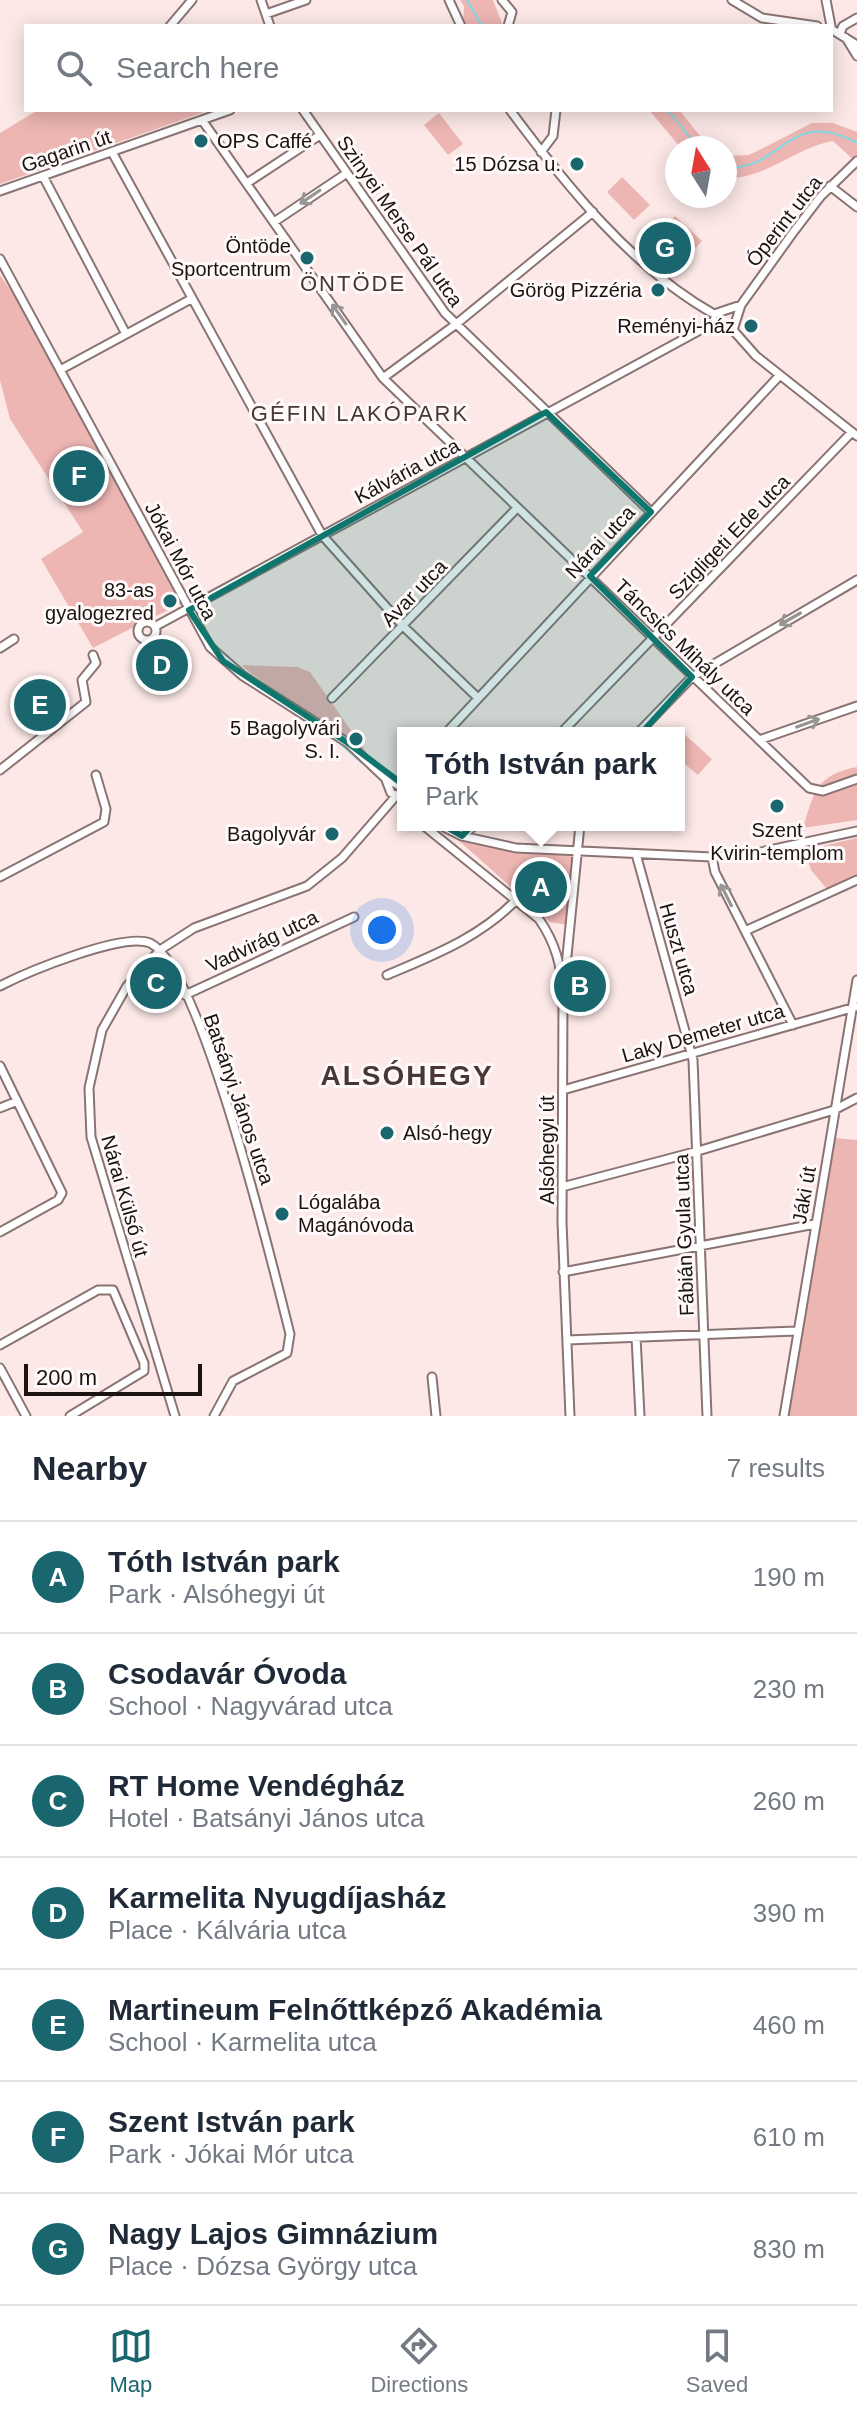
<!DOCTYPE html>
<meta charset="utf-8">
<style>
body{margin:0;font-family:Arial,sans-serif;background:#f6f6f7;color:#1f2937}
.compass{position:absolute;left:665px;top:136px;width:72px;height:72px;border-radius:50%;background:#fff;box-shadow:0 4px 20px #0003;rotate:349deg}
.scale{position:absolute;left:24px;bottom:20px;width:178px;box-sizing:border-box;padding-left:8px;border:4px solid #1a1312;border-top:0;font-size:22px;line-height:28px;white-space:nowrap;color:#1a1312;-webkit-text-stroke:6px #fffaf9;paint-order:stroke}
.you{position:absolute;left:382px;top:930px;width:28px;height:28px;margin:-20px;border:6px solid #fff;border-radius:50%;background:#1a73e8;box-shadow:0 0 0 12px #1a73e833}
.badge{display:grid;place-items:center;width:52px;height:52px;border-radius:50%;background:#1a666e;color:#fff;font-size:26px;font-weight:700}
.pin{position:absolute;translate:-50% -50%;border:4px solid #fff;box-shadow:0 2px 8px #0006}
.popup{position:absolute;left:397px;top:727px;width:288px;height:104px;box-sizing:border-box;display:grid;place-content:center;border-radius:0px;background:#fff;filter:drop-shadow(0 2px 6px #0005);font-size:26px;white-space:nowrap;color:#747a83}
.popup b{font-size:30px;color:#1f2937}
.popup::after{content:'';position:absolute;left:50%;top:100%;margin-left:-16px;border:16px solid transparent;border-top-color:#fff}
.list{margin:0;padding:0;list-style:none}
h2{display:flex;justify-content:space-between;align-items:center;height:104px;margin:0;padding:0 32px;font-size:34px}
h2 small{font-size:26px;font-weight:400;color:#747a83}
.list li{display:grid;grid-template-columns:52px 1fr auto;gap:24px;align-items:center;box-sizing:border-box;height:112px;padding:0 32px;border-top:2px solid #e0e1e3}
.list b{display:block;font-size:30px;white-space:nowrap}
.list p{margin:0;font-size:26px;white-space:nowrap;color:#747a83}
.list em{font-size:26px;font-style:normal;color:#747a83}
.icon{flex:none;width:44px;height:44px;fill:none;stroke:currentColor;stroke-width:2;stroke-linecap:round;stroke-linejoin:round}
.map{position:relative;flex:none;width:857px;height:1416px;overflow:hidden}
.search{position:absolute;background:#fff;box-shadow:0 4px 20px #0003;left:24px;right:24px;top:24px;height:88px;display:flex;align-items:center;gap:20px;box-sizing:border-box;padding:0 28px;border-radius:0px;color:#747a83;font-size:30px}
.sheet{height:888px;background:#fff}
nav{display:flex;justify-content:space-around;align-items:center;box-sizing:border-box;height:112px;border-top:2px solid #e0e1e3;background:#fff;font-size:22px;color:#747a83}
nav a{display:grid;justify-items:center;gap:4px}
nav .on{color:#1a666e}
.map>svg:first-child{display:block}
.green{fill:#edb6b3}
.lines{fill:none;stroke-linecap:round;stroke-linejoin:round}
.stream{stroke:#81d9e3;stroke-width:2}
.minor-casing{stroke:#897473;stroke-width:11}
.minor{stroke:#fff;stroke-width:7}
.oneway{stroke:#989594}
.marked{fill:#0f766e;fill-opacity:0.2;stroke:#0f766e;stroke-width:6;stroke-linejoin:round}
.poi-dot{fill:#1a666e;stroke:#fffaf9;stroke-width:3}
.labels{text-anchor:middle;stroke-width:6;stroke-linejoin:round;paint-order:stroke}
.poi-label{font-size:20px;fill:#1a1312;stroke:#fffaf9;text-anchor:end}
.street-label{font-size:20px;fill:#1a1312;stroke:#fffaf9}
.neighbourhood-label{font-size:22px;letter-spacing:2px;fill:#493736;stroke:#fffaf9}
.district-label{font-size:28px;font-weight:bold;letter-spacing:2px;fill:#493736;stroke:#fffaf9}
</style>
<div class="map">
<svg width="857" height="1416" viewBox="0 0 857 1416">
<rect width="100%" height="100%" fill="#fce9e7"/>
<path class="green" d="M460,0h33l10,26h-40l1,-20z
M38,110h172l-210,74v-51z
M649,110h30l31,38h-29z
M439,113l24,31 -15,11 -24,-30z
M812,123h21l24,9v31l-24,-22c-39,7 -68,39 -108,37v-22l24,-1z
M622,177l28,28 -16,15 -27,-28z
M675,216l27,25 -12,13 -27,-25z
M0,275l19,27 162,302 -25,12 -16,1 -8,11 -39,20 -52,-89 42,-27 -73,-113 -10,-39z
M242,665l55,2 13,5 57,81c-19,-17 -122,-80 -125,-88z
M682,732l30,27 -14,16 -19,-16z
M857,767v53l-54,8c11,-36 13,-53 54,-61z
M857,838v38l-29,14 -17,-20 -6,-20z
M457,839l63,14 54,-1 -5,73 -19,-3z
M835,1138l22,2v276h-68z"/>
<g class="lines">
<path class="stream" d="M467,0l15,26
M668,110l30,38
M725,167c56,6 64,-62 132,-24
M242,680l63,40
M334,738l28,25"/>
<defs>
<path id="minor" d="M261,0l9,26
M449,0l12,26
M502,0l10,12 -4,14
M732,0l30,18 55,8
M826,0l5,26
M266,14l40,-14
M170,26l22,-26
M831,29l26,16
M840,33l3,-7 14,-8
M846,38l11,18
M303,110l142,203 206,199
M510,110c55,74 123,159 204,204
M202,120l181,258 426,410 14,3 34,-12
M112,152l210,383 82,92 74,71
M541,152l12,-16 3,-26
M43,176l83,158
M247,183l73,-48
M830,186l27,21
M0,191l230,-81
M274,222l73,-49
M0,259l210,388 33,29 105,67 37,35 18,10
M714,314l27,-9
M714,320l10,10h9
M733,330l8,-25 51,-71 29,-38 36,-35
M733,330l23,26 101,80
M60,370l131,-71
M383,378l72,-53 138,-113
M138 631a9 9 0 1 1 18 0a9 9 0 1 1-18 0Z
M156,626l559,-304
M0,648l14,-9
M332,698l185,-190
M446,733l334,-358
M561,733l291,-301
M638,733l54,-56 165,-97
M759,740l98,-34
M0,770l86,-68 -4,-22 14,-17 -3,-8
M386,780l5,13 12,4
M423,825l116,94c17,25 22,46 24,75l-1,228 8,194
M440,825l22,11 54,12 196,9 44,-4 101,-22
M462,836l13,-11
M636,854l57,206 14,356
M712,857l3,15 78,153
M0,877l104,-55 2,-13 -10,-34
M745,931l112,-51
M387,975c47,-20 94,-38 130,-76
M565,976l15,-151
M0,986c27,-14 123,-54 150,-43 51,23 124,328 140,391l-3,19 -54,28 -19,35
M185,995l169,-78
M0,1066l62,127 -4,7 -58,32
M563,1090l292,-83
M0,1108l15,-6
M562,1187l136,-36 136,-41 23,-12
M563,1272l252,-48
M636,1337l4,79
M567,1340l230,-9
M0,1345l98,-55h15l31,73v8l-74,45
M0,1368l26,48
M432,1377l4,39
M175,1416l-84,-279 -2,-49 13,-58 25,-44 33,-36 34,-22 113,-42 35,-28 54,-62
M784,1416l73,-436"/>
</defs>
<use href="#minor" class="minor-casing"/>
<use href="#minor" class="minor"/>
</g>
<defs><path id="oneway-shaft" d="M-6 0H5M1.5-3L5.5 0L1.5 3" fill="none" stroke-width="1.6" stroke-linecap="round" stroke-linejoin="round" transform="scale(2)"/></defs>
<g class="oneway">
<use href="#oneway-shaft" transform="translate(310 197) rotate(146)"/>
<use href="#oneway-shaft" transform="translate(339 314) rotate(-125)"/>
<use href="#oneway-shaft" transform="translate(790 619) rotate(150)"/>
<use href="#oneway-shaft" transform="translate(808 723) rotate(-20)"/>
<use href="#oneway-shaft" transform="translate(726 895) rotate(-117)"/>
</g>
<path class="marked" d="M546,412l105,100 -61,64 102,101 -109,121 -44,-42 -77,80 -35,-20 -26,-33 -53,-40 -125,-82 -34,-51z"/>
<g class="poi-dot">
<circle cx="201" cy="141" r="8"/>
<circle cx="577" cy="164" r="8"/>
<circle cx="307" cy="258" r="8"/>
<circle cx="658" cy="290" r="8"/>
<circle cx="751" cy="326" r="8"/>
<circle cx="170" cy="601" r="8"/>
<circle cx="356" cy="739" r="8"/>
<circle cx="777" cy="806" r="8"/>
<circle cx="332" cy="834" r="8"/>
<circle cx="387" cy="1133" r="8"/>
<circle cx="282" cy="1214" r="8"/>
</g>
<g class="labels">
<g class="poi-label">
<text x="217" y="148" text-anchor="start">OPS Caffé</text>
<text x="561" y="171">15 Dózsa u.</text>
<text x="291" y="253">Öntöde<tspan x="291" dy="23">Sportcentrum</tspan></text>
<text x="642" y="297">Görög Pizzéria</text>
<text x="735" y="333">Reményi-ház</text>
<text x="154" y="597">83-as<tspan x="154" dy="23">gyalogezred</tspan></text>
<text x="340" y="735">5 Bagolyvári<tspan x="340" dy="23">S. I.</tspan></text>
<text x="777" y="837" text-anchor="middle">Szent<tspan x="777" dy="23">Kvirin-templom</tspan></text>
<text x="316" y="841">Bagolyvár</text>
<text x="403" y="1140" text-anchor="start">Alsó-hegy</text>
<text x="298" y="1209" text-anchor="start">Lógalába<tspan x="298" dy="23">Magánóvoda</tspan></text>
</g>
<g class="street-label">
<text transform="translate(66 151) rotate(-19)" y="7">Gagarin út</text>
<text transform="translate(400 221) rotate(55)" y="7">Szinyei Merse Pál utca</text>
<text transform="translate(784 221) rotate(-52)" y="7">Óperint utca</text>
<text transform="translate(407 471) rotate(-28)" y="7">Kálvária utca</text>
<text transform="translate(729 537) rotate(-46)" y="7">Szigligeti Ede utca</text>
<text transform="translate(600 542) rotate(-47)" y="7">Nárai utca</text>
<text transform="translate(181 561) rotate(62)" y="7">Jókai Mór utca</text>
<text transform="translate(414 593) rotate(-46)" y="7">Avar utca</text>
<text transform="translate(685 647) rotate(44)" y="7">Táncsics Mihály utca</text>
<text transform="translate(262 941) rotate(-25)" y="7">Vadvirág utca</text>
<text transform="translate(679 949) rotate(74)" y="7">Huszt utca</text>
<text transform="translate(703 1033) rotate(-16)" y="7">Laky Demeter utca</text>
<text transform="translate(239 1099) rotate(71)" y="7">Batsányi János utca</text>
<text transform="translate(547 1150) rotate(-90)" y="7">Alsóhegyi út</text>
<text transform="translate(804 1195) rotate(-80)" y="7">Jáki út</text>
<text transform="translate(125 1196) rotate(74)" y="7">Nárai Külső út</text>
<text transform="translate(684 1235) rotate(-92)" y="7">Fábián Gyula utca</text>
</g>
<g class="neighbourhood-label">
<text x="353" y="291">ÖNTÖDE</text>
<text x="360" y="421">GÉFIN LAKÓPARK</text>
</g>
<g class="district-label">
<text x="407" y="1085">ALSÓHEGY</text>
</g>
</g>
</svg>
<svg class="compass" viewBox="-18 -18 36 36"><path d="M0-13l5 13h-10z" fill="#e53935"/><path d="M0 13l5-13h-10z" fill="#747a83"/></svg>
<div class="scale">200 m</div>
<div class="you"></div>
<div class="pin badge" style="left:541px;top:887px">A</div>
<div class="popup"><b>Tóth István park</b>Park</div>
<div class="pin badge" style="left:580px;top:986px">B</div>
<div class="pin badge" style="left:156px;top:983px">C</div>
<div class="pin badge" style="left:162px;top:665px">D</div>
<div class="pin badge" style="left:40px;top:705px">E</div>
<div class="pin badge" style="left:79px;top:476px">F</div>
<div class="pin badge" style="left:665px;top:248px">G</div>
<div class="search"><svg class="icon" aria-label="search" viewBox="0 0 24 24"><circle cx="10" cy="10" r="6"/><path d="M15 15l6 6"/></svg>Search here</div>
</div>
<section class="sheet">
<h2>Nearby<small>7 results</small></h2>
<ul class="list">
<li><span class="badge">A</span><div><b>Tóth István park</b><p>Park · Alsóhegyi út</p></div><em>190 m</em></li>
<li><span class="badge">B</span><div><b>Csodavár Óvoda</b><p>School · Nagyvárad utca</p></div><em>230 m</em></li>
<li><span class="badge">C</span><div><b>RT Home Vendégház</b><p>Hotel · Batsányi János utca</p></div><em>260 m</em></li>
<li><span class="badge">D</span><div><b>Karmelita Nyugdíjasház</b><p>Place · Kálvária utca</p></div><em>390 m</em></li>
<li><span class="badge">E</span><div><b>Martineum Felnőttképző Akadémia</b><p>School · Karmelita utca</p></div><em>460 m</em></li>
<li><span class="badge">F</span><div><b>Szent István park</b><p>Park · Jókai Mór utca</p></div><em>610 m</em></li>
<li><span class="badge">G</span><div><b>Nagy Lajos Gimnázium</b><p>Place · Dózsa György utca</p></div><em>830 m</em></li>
</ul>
</section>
<nav>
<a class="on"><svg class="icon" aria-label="map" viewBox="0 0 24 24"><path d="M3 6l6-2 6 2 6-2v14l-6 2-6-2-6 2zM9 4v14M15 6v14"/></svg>Map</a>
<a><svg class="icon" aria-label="directions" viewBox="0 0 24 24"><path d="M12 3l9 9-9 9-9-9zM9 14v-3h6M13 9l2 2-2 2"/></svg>Directions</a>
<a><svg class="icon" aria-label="saved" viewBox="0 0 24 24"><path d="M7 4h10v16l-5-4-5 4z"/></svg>Saved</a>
</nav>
